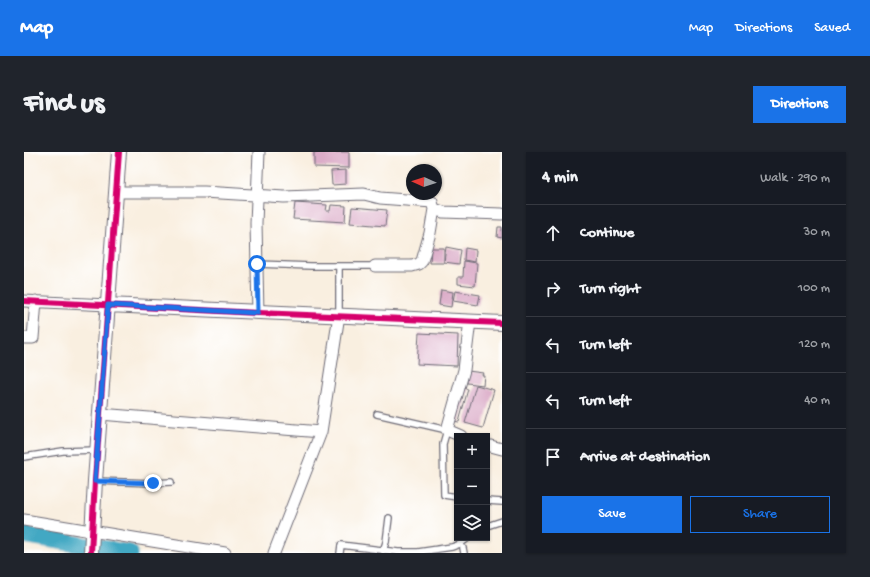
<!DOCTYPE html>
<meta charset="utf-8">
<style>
body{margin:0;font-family:"Gochi Hand",sans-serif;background:#20242c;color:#f1f3f6}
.controls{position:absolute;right:12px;bottom:12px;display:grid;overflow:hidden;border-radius:0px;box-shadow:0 1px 3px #0004}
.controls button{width:36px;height:36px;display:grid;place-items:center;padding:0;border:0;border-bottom:1px solid #363941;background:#171b24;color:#f1f3f6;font:20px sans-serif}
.compass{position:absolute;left:382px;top:12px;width:36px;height:36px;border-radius:50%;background:#171b24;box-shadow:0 1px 3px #0004;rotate:273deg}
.stop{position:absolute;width:12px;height:12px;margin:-9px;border:3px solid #1a73e8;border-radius:50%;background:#fff}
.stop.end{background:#1a73e8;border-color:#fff;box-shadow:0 1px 4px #0008}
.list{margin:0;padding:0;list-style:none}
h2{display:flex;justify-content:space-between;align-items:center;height:52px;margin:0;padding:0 16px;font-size:17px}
h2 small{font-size:13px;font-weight:400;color:#9ea1a6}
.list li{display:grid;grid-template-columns:26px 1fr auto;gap:12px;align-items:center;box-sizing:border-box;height:56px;padding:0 16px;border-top:1px solid #363941}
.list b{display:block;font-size:15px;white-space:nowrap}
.list em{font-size:13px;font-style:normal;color:#9ea1a6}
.actions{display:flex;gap:8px;padding:12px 16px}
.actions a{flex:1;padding:9px 0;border:1px solid #1a73e8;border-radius:0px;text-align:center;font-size:14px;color:#1a73e8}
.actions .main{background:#1a73e8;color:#fff}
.icon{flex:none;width:22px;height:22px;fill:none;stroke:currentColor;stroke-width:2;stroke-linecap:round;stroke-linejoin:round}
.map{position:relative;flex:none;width:478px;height:401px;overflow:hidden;border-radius:0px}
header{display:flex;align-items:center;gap:24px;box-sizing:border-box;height:56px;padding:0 20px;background:#1a73e8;color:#fff}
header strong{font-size:19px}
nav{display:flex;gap:22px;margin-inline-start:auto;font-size:14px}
.intro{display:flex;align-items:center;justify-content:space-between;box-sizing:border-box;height:96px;padding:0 24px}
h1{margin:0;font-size:28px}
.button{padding:10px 18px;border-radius:0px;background:#1a73e8;color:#fff;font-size:14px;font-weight:700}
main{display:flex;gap:24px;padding:0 24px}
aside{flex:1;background:#171b24;border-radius:0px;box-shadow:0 1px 3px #0004}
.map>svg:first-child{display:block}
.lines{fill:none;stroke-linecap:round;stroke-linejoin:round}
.river{stroke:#43a8c3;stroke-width:17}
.building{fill:#dbacc8}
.service-casing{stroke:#6d6a75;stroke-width:8}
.minor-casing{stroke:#6d6a75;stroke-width:13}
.tertiary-casing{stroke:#6d6a75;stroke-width:16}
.service{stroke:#fff;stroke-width:5.5}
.minor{stroke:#fff;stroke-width:11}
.tertiary{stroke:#fff;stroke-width:14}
.cycleway-casing{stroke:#fff;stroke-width:8}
.cycleway{stroke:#d6006c;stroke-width:6}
.route{stroke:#1a73e8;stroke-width:5}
</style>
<header>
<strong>Map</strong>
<nav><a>Map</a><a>Directions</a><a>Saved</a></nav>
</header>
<div class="intro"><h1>Find us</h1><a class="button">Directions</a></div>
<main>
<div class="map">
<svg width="478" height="401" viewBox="0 0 478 401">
<rect width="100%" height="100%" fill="#fff"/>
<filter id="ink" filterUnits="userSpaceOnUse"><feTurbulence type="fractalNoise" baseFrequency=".025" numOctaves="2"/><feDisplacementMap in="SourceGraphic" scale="8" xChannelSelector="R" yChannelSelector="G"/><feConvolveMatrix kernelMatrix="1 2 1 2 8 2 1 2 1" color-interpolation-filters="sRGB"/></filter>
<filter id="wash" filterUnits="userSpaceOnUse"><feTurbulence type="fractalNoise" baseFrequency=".012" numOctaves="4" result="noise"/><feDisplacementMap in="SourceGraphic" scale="16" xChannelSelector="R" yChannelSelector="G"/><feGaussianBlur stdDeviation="0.9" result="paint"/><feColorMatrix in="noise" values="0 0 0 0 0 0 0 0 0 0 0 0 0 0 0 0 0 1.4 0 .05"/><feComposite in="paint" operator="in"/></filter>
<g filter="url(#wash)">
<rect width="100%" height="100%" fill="#f9efe0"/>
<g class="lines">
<path class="river" d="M0,383l106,18"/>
</g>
<g id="blocks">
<path class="building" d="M290,0h35v16l-35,-1z
M322,18v14l-14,1 -1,-14z
M271,51l32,2 -1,6h4l1,-6 15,1 -1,16 -52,-3z
M328,55l35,3 -2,16 -35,-3z
M474,75h4v11l-5,-1z
M422,95l15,3 -2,14 -15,-2z
M407,96h13v15h-14z
M441,96l11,2 -1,12 -11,-2z
M440,109l13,2 -2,23 -17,-2v-7h5z
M417,138l12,2 -2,15 -12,-2z
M431,139l25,4 -2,10 -25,-4z
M395,181l39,2 -1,31 -40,-2z
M444,219l15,2 -1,2h2l-1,10 -16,-2z
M452,233l18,5 -11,38 -18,-5z
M438,236l6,1 -9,33 -6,-1z"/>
</g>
</g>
<g filter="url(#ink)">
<use href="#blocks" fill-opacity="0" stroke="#6d6a75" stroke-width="1"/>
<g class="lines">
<defs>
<path id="service" d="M233,112l54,2h64
M315,162v-47
M353,262l70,16 -4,14 1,51 13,2
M0,305l39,-6 34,-1
M71,329l58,2 18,-1
M463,349l15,1
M463,374l15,-5
M439,396l1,5
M359,399l3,-9 3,-24
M316,401l1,-8 57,7h20l34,-5 8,-3 8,-6"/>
<path id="minor" d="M92,40h88l80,5 80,-3 16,4 52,4 2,7 9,3 59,2
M351,114h37l7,-2 3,-3 8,-28 4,-24
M0,149l84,4
M234,161l-2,-90 3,-71
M0,186h9l3,-37
M76,262l221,18
M437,284l-14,-6 17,-60 6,-49
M463,293l15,4
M0,368l201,33
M250,401l47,-121 18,-117"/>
<path id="tertiary" d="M84,153l394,18
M67,401l4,-72 24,-329"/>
</defs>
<use href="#service" class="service-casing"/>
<use href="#minor" class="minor-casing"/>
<use href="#tertiary" class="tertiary-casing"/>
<use href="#service" class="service"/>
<use href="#minor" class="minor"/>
<use href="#tertiary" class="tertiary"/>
<defs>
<path id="cycleway" d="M0,149l234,12 244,10
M67,401l4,-72 24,-329"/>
</defs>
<use href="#cycleway" class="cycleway-casing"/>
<use href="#cycleway" class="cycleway"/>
</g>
</g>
<g class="lines" filter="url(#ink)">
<path class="route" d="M129,331l-58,-2 13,-176 150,8 -1,-49"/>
</g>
</svg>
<div class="controls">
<button>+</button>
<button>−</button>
<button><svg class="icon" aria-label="layers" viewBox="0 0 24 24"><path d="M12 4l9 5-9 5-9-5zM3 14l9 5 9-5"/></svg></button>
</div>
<svg class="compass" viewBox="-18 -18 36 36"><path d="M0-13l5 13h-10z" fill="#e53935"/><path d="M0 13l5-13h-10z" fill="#9ea1a6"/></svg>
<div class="stop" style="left:233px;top:112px"></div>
<div class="stop end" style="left:129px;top:331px"></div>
</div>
<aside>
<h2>4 min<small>Walk · 290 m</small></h2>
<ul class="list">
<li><svg class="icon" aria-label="ahead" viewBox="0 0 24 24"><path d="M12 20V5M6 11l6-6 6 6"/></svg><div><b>Continue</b></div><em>30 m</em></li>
<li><svg class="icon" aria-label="right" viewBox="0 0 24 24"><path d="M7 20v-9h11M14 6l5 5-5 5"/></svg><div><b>Turn right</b></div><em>100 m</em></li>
<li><svg class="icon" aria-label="left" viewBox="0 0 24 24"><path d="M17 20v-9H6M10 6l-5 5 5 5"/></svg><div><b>Turn left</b></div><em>120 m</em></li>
<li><svg class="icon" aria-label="left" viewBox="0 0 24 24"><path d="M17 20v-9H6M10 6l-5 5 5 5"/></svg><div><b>Turn left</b></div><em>40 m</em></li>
<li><svg class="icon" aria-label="arrive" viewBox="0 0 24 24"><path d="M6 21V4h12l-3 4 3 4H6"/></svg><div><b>Arrive at destination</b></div></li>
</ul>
<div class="actions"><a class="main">Save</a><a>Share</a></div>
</aside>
</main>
